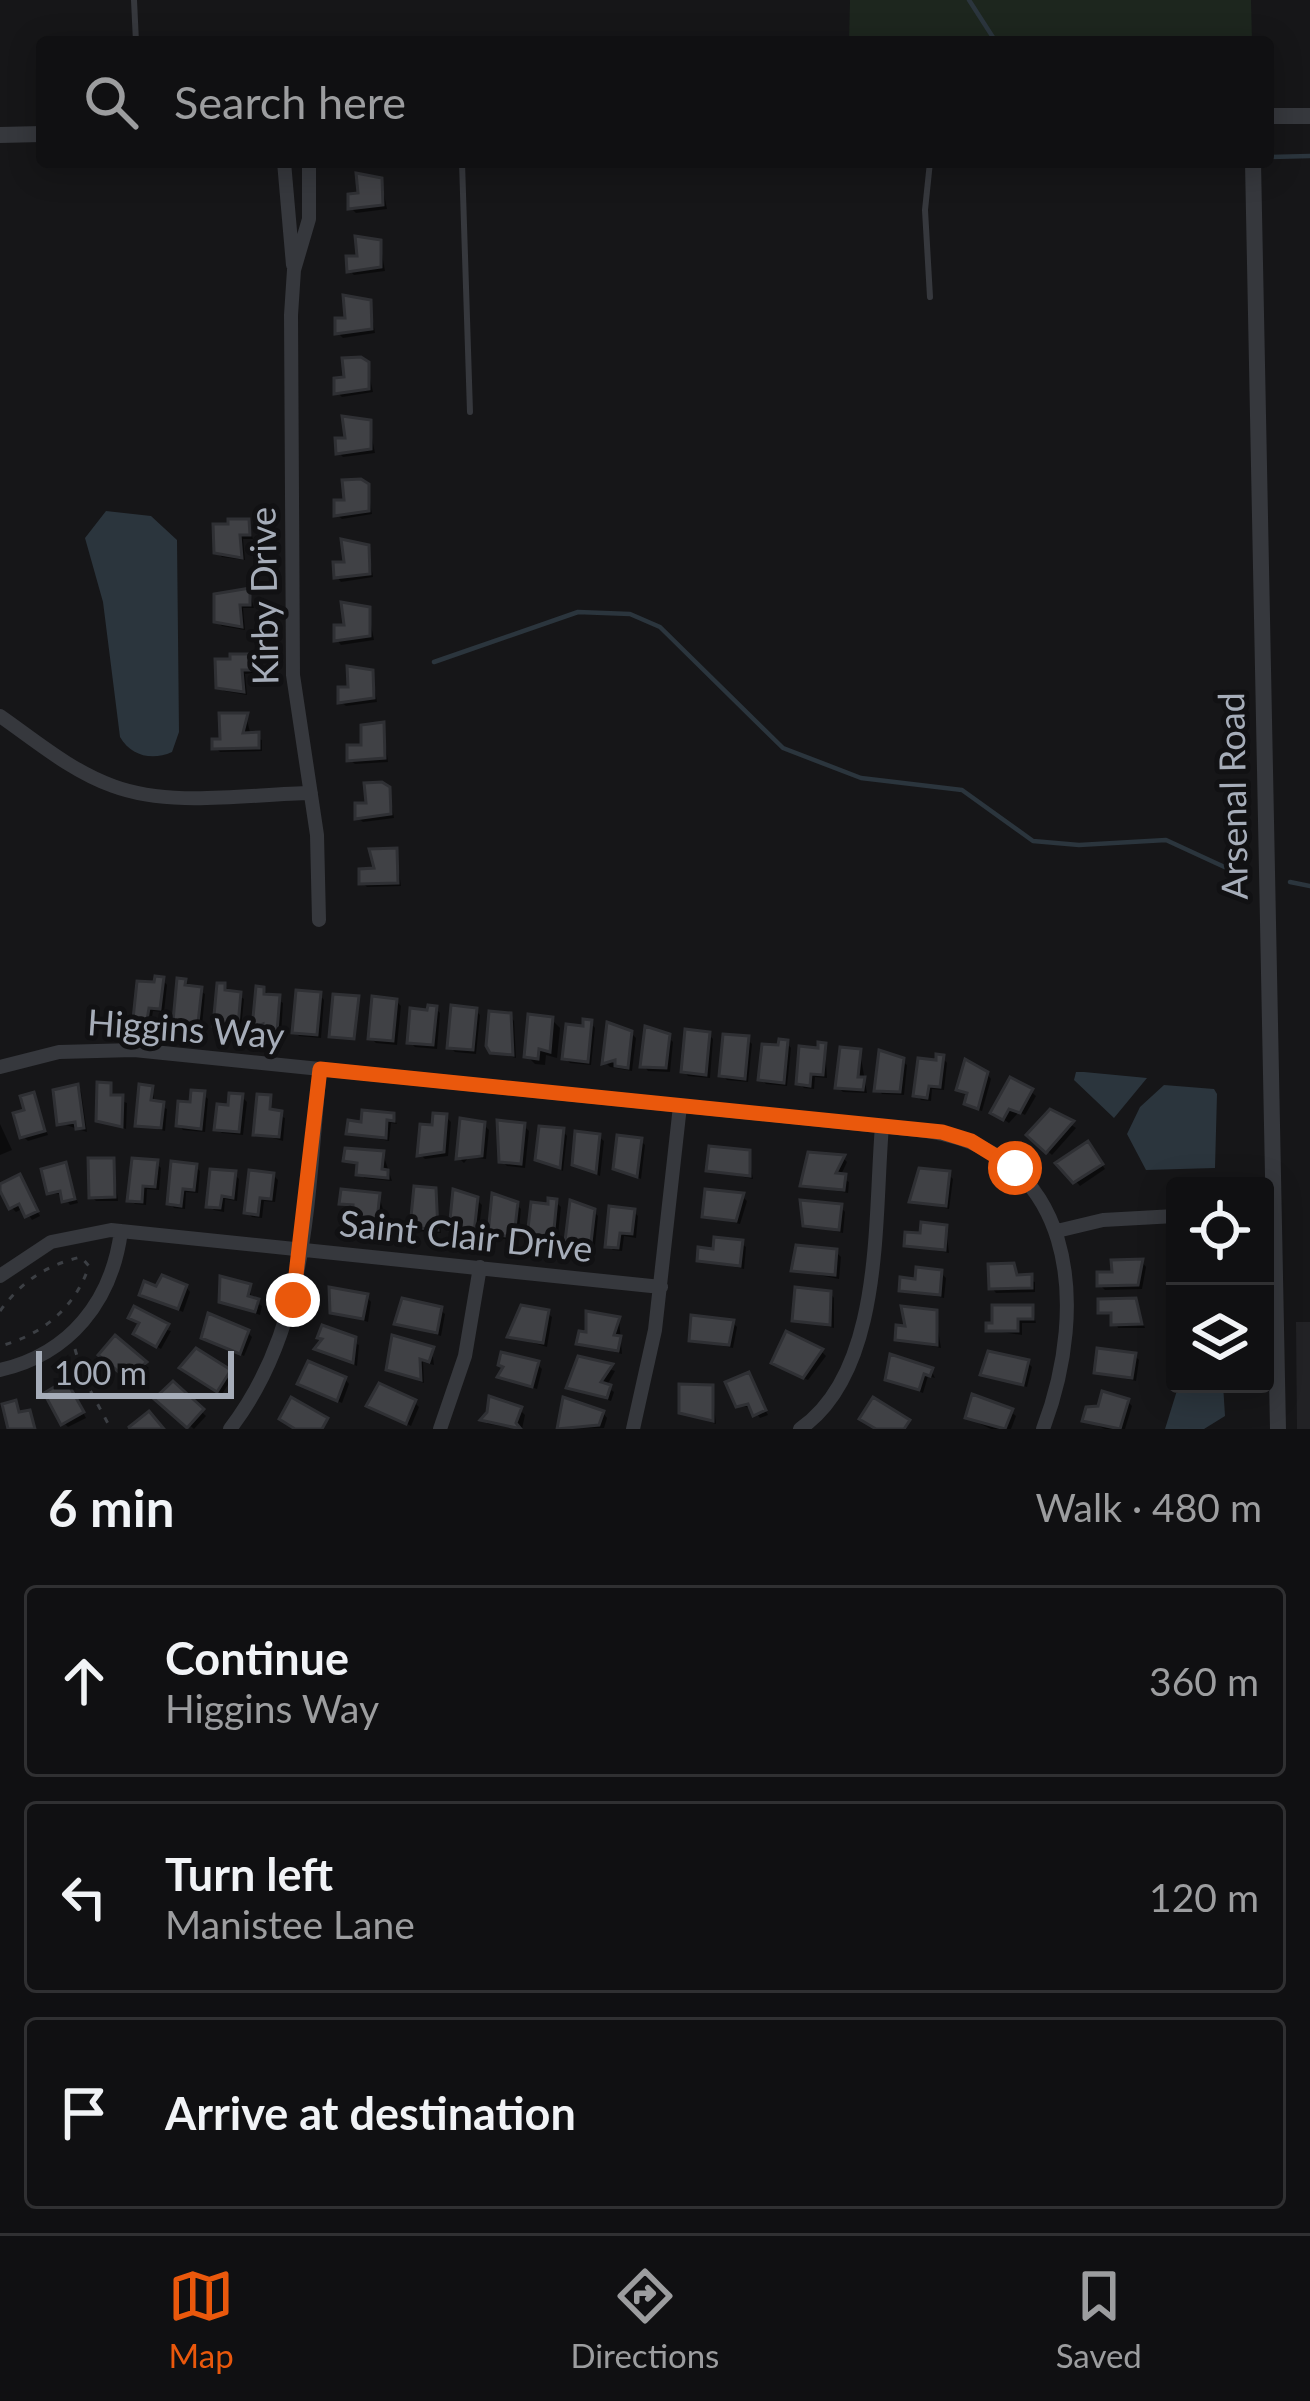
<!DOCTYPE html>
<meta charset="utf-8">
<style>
body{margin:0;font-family:Lato,sans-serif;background:#1e1e20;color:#f1f3f6}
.controls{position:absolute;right:36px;bottom:36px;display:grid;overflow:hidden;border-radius:12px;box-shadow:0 6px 30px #0003}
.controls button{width:108px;height:108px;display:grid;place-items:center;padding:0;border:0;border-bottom:3px solid #303032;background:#101012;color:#f1f3f6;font:60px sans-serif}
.scale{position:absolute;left:36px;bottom:30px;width:198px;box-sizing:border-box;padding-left:12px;border:6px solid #a6adb9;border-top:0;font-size:33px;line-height:42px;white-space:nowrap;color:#a6adb9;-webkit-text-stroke:9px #111113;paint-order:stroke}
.stop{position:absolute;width:36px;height:36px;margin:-27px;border:9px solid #ea580c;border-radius:50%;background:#fff}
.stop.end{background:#ea580c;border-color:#fff;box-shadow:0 3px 12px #0008}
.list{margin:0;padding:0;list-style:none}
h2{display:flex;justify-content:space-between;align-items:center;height:156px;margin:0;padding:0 48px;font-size:51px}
h2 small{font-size:39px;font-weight:400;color:#9c9d9f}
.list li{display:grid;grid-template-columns:78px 1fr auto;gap:36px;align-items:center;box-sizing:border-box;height:192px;margin:0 24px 24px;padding:0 24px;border:3px solid #303032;border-radius:12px}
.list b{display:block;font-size:45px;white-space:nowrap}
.list p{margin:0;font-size:39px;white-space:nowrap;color:#9c9d9f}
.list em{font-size:39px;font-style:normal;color:#9c9d9f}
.icon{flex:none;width:66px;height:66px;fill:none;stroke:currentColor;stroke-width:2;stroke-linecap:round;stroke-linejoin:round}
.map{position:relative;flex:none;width:1310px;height:1429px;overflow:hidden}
.search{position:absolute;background:#101012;box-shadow:0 6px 30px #0003;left:36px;right:36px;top:36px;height:132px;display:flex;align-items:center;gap:30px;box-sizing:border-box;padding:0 42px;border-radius:12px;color:#9c9d9f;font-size:45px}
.sheet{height:804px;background:#101012}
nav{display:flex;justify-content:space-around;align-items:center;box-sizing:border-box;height:168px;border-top:3px solid #303032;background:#101012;font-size:33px;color:#9c9d9f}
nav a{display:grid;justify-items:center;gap:6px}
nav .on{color:#ea580c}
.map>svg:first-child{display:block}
.built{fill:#222225}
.green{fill:#1d261e}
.water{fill:#2b353d}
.shadow{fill:#0007}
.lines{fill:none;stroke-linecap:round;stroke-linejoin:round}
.stream{stroke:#2b353d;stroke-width:4.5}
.building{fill:#404145;stroke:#2f3034;stroke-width:3}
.path{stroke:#3c3f44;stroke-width:3;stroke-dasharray:6 9;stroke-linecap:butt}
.service{stroke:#36383d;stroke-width:6}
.minor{stroke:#36383d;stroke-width:14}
.tertiary{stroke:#36383d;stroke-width:16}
.route{stroke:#ea580c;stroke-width:15}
.labels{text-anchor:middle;stroke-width:10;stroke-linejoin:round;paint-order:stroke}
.street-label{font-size:36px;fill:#a6adb9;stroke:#111113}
</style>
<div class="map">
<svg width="1310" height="1429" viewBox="0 0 1310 1429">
<rect width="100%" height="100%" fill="#161618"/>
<path class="built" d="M1296,1322h14v107h-13z"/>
<path class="green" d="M850,0h401l1,42h-403z"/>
<path class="water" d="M106,511l45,5 26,24 2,192 -7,20c-20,9 -41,4 -52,-15l-17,-135 -18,-64z
M1084,1072l63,6 -33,40 -40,-38 2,-8z
M1164,1085l50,4 3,5 -2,74 -69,2 -19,-36 13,-27z
M1179,1384h44l2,32 -21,13h-39z"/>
<path class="shadow" d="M381,180l6,29 -31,4 -5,-5z
M380,243l5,28 -31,4 -4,-4z
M370,303l5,30 -32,5 -5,-5z
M367,364l6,28 -31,5 -5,-5z
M369,423l6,30 -32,4 -4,-4z
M367,487l5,27 -30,5 -5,-4z
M248,522l5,17h-10l2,21 -23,-3 -5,-5z
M368,547l5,30 -32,5 -4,-5z
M249,591l5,17h-11l2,22 -23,-4 -5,-5z
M368,610l6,30 -33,5 -4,-5z
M250,657l5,16 -10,1 2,21 -23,-4 -5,-5z
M372,673l5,29 -31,4 -5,-4z
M246,716l5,20 11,4v11l-42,1 -5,-5z
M383,725l5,37 -33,2 -5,-4z
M389,790l5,28 -31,4 -5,-4z
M396,851l5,35 -34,1 -5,-5 12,-14 -2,-16z
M163,980l4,5 -3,27 -11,-1 -2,12 -10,-1 -5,-4 4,-35z
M184,981l21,13 -3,32 -26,-6z
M224,986l20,13 -3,30 -25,-5z
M263,990l20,13 -2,32 -26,-8z
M320,995l4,5 -3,38 -22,-2 -4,-5z
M396,1001l5,5 -4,39 -21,-2 -5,-5z
M436,1009l4,4 -3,36 -22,-2 -5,-5 3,-31z
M475,1010l5,5 -4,39 -21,-2 -5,-5z
M510,1016l4,5 2,37 -24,-7z
M552,1020l8,8 -3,30 -11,-3 -1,10 -10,-1 -8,-8z
M591,1023l4,5 -4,37 -21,-2 -5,-5 3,-31z
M631,1033l5,5 -4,33 -22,-4 -4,-4z
M709,1035l4,4 -3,39 -22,-2 -4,-5z
M668,1037l5,5 -3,30 -22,-1 -4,-5z
M747,1039l5,5 -4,38 -21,-2 -5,-5z
M787,1043l4,5 -4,38 -21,-2 -5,-5 3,-33z
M825,1046l2,32 -12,-1 -1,12 -10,-1 -5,-5 3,-34z
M860,1052l7,41 -24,-1 -5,-5z
M943,1058l4,5 -3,27 -12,-1 -1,12 -10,-1 -4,-5 3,-34z
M902,1061l5,4 -3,30 -22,-1 -4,-5z
M987,1074l4,5 -9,32 -10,-3 -3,-13 -10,-6z
M110,1086l4,12 13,5 -1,26 -27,-10z
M77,1087l4,4 6,41 -27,-9z
M152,1089l3,15 12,5 -2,22 -27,-7z
M1031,1092l5,4 -11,19 -6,-3 -10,11 -15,-10z
M203,1094l5,5 -3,33 -22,-2 -4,-5z
M33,1096l15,39 -20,6 -5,-5z
M242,1097l5,5 -4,33 -21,-2 -5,-4z
M270,1098l3,15 12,5 -2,23 -27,-8z
M1051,1112l25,16 -24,27 -22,-20z
M393,1116l4,8 -6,-1 -2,18 -40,-8z
M446,1117l5,5 -3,34 -23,3 -5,-5z
M0,1124l12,26 -12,5z
M484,1125l5,5 -3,29 -17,-2 -5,6 -5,-5z
M524,1126l5,5 -4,37 -18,-2 -5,-5z
M563,1131l4,5 -4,35 -25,-12z
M599,1137l5,4 -4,35 -25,-12z
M640,1140l5,5 -4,34 -25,-11z
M1092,1150l13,19 -25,17 -20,-23z
M748,1153l5,26 -44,-9z
M383,1154l9,27 -28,-3 -4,-12 -14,-6z
M843,1158l4,4 -7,15 9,5 -1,11 -44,-8z
M113,1161l5,40h-22l-4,-4z
M156,1163l5,5 -2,22 -12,-1 -1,16 -11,-1 -4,-4z
M65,1166l13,37 -8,2 -6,-10 -14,-2z
M195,1166l5,5 -2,22 -12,-1 -1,17 -11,-1 -4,-5z
M234,1174l5,5 -2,22 -12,-2 -1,13 -10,-2 -5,-4z
M948,1174l5,5 -4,30 -37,-9z
M273,1175l5,5 -3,22 -11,-1 -2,17 -10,-1 -5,-5z
M20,1178l20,38 -8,4 -8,-12 -8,4 -5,-5z
M435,1191l6,42 -23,-2 -5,-5z
M379,1196l8,27 -27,-3 -4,-12 -14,-6z
M742,1196l5,5 -7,23 -35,-8z
M477,1200l5,5 -4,31 -22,-2 -4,-5z
M556,1202l5,5 -4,36 -22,-2 -5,-5 4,-31z
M516,1204l5,5 -3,31 -22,-2 -5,-5z
M841,1207l4,5 -2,21 -37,-8z
M633,1211l5,5 -2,22 -12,-2 -2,15 -9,-1 -5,-5z
M594,1212l4,4 -3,30 -22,-1 -4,-5z
M946,1228l3,25 -42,-8 16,-8z
M741,1243l5,4 -2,22 -44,-9z
M836,1252l5,5 -2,22 -45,-9z
M1142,1262l4,5 -4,22 -37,1 -5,-5z
M1013,1266l6,12 16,4v10l-39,1 -4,-5z
M941,1273l5,5 -2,20 -42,-8z
M249,1286l3,14 10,6 -2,9 -38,-14z
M186,1287l4,5 -7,20 -40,-18z
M830,1293l4,5v30l-39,-8z
M367,1297l4,5 -3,20 -35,-11z
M1135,1301l10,27h-27l-4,-12 -13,-4z
M1032,1308l4,15h-14v12l-33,-5z
M440,1310l5,4 -4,22 -44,-13z
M547,1313l5,4 -5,30 -37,-11z
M935,1313l6,35 -43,-9z
M619,1319l3,35 -42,-11z
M136,1322l35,9 -10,18 -25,-15 5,-10z
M733,1323l4,4 -4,21 -41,-8z
M324,1329l35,16 -2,21 -40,-17z
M247,1332l5,5 -8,19 -40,-19z
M115,1340l34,28 -17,13 -30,-26z
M432,1350l2,15 -11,-3 1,21 -35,-14z
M821,1351l5,5 -18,24 -29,-13z
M1135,1356l4,4 -3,21 -39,-9z
M580,1359l35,12 -9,16 8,5 -3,9 -42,-14z
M1027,1362l5,5 -5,20 -43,-13z
M537,1364l5,5 -5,20 -37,-12z
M931,1370l4,8 -7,-2 -5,17 -35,-14z
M188,1372h41l4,5 -11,17z
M748,1376l20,39 -8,3 -7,-10 -14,-2z
M345,1379l4,5 -7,19 -42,-19z
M173,1385l33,31 -12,13 -36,-30z
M712,1388l4,36 -34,-12z
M70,1389l16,29 -18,9 -4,-4z
M491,1399l29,11 5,5 -3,14 -34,-5 -5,-5z
M565,1401l38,12 4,5 -3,10 -45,1z
M414,1402l5,5 -8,19 -41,-21z
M1128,1402l4,4 -7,23h-20l-20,-9z
M1011,1412l5,4 -5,13h-20l-23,-11z"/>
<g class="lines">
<path class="stream" d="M969,0l27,42
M1268,157l42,-1
M434,662l144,-50 52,2 30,13 123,121 78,30 101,12 71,51 46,4 87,-5 78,36
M1290,882l20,4"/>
</g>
<path class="building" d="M356,173l26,5 1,27 -35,4v-15l10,-1z
M355,236l26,4v27l-34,5 -1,-16h11z
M343,295l28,5 1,29 -37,5v-16h10z
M361,357l8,5v27l-35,5v-16l10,-1 -2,-19z
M342,416l29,4v29l-35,5 -1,-16h10z
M361,479l8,5v27l-35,5v-16h10l-2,-20z
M228,519h21l1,16h-10l2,23 -28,-5 -1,-29h15z
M341,539l28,6 1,29 -36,4 -1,-16h11z
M250,588v17h-10l2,22 -28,-5v-28z
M341,602l29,5v29l-36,5v-16h10z
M230,654h21l1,16h-10l2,22 -28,-4 -1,-29h15z
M347,666l26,4 1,28 -36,5v-16h10z
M219,713h29l-5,20 16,-1v16l-47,1v-10h8z
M384,722l1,36 -38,3v-16h14v-20z
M382,782l8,5 1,27 -36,5v-16h11l-2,-20z
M397,848l1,35 -39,1v-15l15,-1 -5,-19z
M155,976l9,1 -4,32 -11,-1 -2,12 -14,-1 4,-38 17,1z
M177,978l9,1 -1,6 17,2 -4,36 -25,-2z
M217,983h8v7l16,2 -3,34h-25z
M256,986l8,1v7l16,1 -3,37 -14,-2v-6l-11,4z
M296,990l25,2 -4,43 -25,-2z
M333,994l26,2 -5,43 -25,-2z
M372,996l25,3 -4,42 -25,-2z
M428,1005l9,1 -4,39 -26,-2 3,-35 17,2z
M451,1005l26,3 -4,42 -26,-2z
M489,1011l22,2 2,42 -23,-2 -4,-7z
M528,1014l25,3 -3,35 -11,-3 -1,10 -14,-2z
M583,1019l9,1 -4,42 -26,-3 4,-35 17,2z
M607,1022l25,9 -4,37 -13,-2v-6l-13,4z
M645,1026l25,8 -4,34 -26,-1z
M685,1029l25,3 -4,43 -25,-3z
M723,1034l26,2 -4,43 -26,-3z
M779,1039l9,1 -4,43 -26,-3 4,-36 16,1z
M818,1042l8,1 -3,32 -12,-1 -1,12 -14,-2 3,-38 19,2z
M840,1047l21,2 -3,28h7l-2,13 -28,-2z
M879,1050l25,8 -4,34 -26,-1z
M936,1054l8,1 -4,32 -11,-1 -2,12 -14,-2 5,-38 18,2z
M965,1059l23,13 -10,37 -14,-5 3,-11 -11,-3z
M1010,1077l23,12 -13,24 -11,-4 -6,11 -13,-7z
M97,1082l14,1v12h12l-1,32 -26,-6z
M78,1084l6,44 -8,1 -1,-7 -18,3 -4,-35z
M139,1084l14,2 -2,14 13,2 -3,26 -26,-2z
M191,1090l14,1 -4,38 -25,-3 2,-25 12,1z
M34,1092l11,39 -25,7 -7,-25 11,-3 -4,-14z
M229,1093l14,1 -4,38 -25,-2 3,-26 11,1z
M257,1094l14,1 -1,14 12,2 -3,26 -26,-2z
M1050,1109l24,12 -28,32 -20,-18z
M362,1110l32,3v8l-7,-1 -1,18 -40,-4 2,-14 13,2z
M433,1113l14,1 -3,38 -27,4 3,-32 12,1z
M460,1118l25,4 -3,34 -26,3z
M497,1120l28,3 -4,41 -22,-2z
M539,1126l25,2 -4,40 -25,-8z
M575,1131l25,3 -4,39 -24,-8z
M617,1135l25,3 -5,39 -24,-8z
M1088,1141l15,23 -30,19 -18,-20z
M709,1146l41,4v26l-44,-5z
M345,1148l39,3 -2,18 6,1v8l-32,-3 1,-12 -14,-2z
M808,1152l37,3 -9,18 10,1 -2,16 -44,-4z
M88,1158h26l1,39 -26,1z
M132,1158l26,2 -3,27 -12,-1 -1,16 -15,-1z
M171,1161l26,3 -3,26 -11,-1 -2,17 -14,-2z
M66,1162l9,37 -13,3 -2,-11 -13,3 -6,-25z
M919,1168l31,3 -4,35 -37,-4z
M210,1169l26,2 -3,27 -11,-2 -2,12 -14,-1z
M249,1170l25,3 -3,26 -11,-1 -2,17 -14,-2z
M20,1174l18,37 -13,6 -6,-13 -10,5 -9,-18v-7z
M414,1186l22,2 2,42 -28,-3z
M341,1189l39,4 -2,18 6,1v8l-32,-4 1,-11 -14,-1z
M453,1189l25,8 -4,36 -25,-3z
M705,1189l39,4 -8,28 -34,-4z
M492,1193l26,9 -4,35 -26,-3z
M548,1198l9,1 -4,41 -26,-3 4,-35 17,2z
M570,1200l25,9 -4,34 -26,-2z
M800,1200l42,4 -3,26 -36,-4z
M609,1206l26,3 -3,25 -12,-1 -2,15 -13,-1z
M921,1222l26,3 -2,25 -41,-4 1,-14 15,1z
M714,1237l29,3 -3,26 -43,-5 1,-14 15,2z
M796,1245l41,4 -2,26 -44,-4z
M1143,1259l-5,26 -41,1v-14h15l-1,-12z
M1014,1263l3,12 15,-1v14l-43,1 -1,-25z
M916,1267l26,3 -2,25 -41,-4 1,-14 15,2z
M162,1275l25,10 -9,24 -39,-14 5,-14 12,5z
M220,1276l31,8 -3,12 11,3 -4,13 -36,-10z
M329,1287l39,7 -5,25 -33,-6z
M795,1287l36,4 -1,34 -38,-4z
M402,1298l40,9 -5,26 -43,-9z
M1136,1298l6,26 -31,1v-12h-13v-14z
M521,1305l28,5 -6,33 -36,-6z
M992,1305h41v14h-15v12h-32v-8h6z
M134,1306l35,18 -13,23 -23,-13 6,-11 -11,-5z
M901,1306l36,4v35l-42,-5 1,-15 9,1z
M586,1311l34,6 -6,18 7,1 -3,15 -42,-7 3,-13 7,1z
M208,1313l41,17 -9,24 -39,-16z
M691,1315l43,5 -5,25 -40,-4z
M322,1325l34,12 -3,26 -39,-14 8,-10 -5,-1z
M786,1331l37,18 -20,29 -32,-15z
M115,1335l32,27 -21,16 -28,-23z
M392,1335l42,12 -5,15 -9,-3 1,21 -35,-10z
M196,1348l35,22 -14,22 -38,-24z
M1097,1348l39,5 -4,25 -38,-5z
M988,1351l41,9 -6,25 -43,-10z
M501,1352l38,9 -7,26 -35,-10 6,-10 -5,-2z
M890,1354l43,14 -3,8 -6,-2 -5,16 -34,-10z
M578,1356l35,8 -12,18 10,3 -4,13 -41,-10z
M308,1361l38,16 -9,24 -40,-17z
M749,1372l17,38 -13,6 -5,-12 -12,3 -11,-25z
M66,1380l18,32 -23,13 -17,-32z
M173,1381l31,28 -17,19 -33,-29z
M379,1383l37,17 -10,24 -40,-18z
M679,1384l34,1v36l-34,-8z
M1102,1391l27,8 -9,30 -38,-8 4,-14 12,-1z
M972,1394l41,15 -8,20 -40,-11z
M489,1396l33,11 -6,16 5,6 -41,-9 7,-8z
M291,1397l37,21 -6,11h-27l-16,-10z
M563,1397l41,14 -5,14 -42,4z
M873,1397l37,23 -6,9h-28l-17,-10z
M16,1400l3,12 11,-2 5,19h-27l-6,-25z
M149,1411l15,18h-34l-1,-2z"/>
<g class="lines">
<path class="path" d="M0,1311c21,-29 46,-46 81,-54l8,9c-14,42 -47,69 -89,80
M75,1349l8,28 28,52"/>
<path class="service" d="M134,0l2,42
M462,162l8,250
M930,162l-5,48 5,87"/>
<path class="minor" d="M284,162l9,103
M309,162v57l-15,51 -3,45 2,360 24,160 2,85
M0,716c36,25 71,55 113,70 59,22 136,8 198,7
M0,1067l59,-15 75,-2 784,80c159,17 172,175 125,299
M1057,1231l46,-11 72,-4
M0,1276l51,-34 60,-12 550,57
M0,1370c70,-16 112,-69 121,-139
M230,1429c80,-104 77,-235 90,-360
M440,1429l25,-73 15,-89
M633,1429l22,-99 25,-224
M800,1429c84,-58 74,-210 82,-303"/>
<path class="tertiary" d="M1268,116h42
M0,135l42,-1
M1253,162l25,1267"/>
</g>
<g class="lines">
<path class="route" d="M293,1300l27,-231 622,63 29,9 44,27"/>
</g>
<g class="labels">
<g class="street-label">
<text transform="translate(264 596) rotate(-91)" y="13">Kirby Drive</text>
<text transform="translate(1233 796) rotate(-91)" y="13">Arsenal Road</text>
<text transform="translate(186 1029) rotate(4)" y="13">Higgins Way</text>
<text transform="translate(466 1236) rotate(6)" y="13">Saint Clair Drive</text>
</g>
</g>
</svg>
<div class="controls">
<button><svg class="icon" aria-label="locate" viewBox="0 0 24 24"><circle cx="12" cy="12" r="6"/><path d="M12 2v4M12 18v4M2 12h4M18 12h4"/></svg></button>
<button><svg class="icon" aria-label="layers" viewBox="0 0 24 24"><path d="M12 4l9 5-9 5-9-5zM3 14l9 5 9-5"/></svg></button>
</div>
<div class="scale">100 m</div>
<div class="stop" style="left:1015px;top:1168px"></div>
<div class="stop end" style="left:293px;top:1300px"></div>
<div class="search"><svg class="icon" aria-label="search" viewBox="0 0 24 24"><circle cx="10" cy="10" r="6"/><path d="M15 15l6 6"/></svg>Search here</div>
</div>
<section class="sheet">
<h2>6 min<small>Walk · 480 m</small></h2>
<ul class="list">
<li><svg class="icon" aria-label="ahead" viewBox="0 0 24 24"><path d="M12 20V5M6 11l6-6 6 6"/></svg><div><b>Continue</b><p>Higgins Way</p></div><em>360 m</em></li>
<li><svg class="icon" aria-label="left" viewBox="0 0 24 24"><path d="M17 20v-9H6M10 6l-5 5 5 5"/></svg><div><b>Turn left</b><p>Manistee Lane</p></div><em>120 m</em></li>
<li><svg class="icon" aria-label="arrive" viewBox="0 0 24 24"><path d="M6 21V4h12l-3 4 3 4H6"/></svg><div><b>Arrive at destination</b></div></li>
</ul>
</section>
<nav>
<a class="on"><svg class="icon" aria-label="map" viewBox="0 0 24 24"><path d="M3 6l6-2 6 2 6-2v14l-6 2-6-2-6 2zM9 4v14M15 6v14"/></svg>Map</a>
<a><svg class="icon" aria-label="directions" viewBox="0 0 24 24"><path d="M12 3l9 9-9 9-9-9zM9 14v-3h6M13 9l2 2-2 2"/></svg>Directions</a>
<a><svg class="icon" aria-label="saved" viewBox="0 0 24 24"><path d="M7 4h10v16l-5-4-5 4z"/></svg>Saved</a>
</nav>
